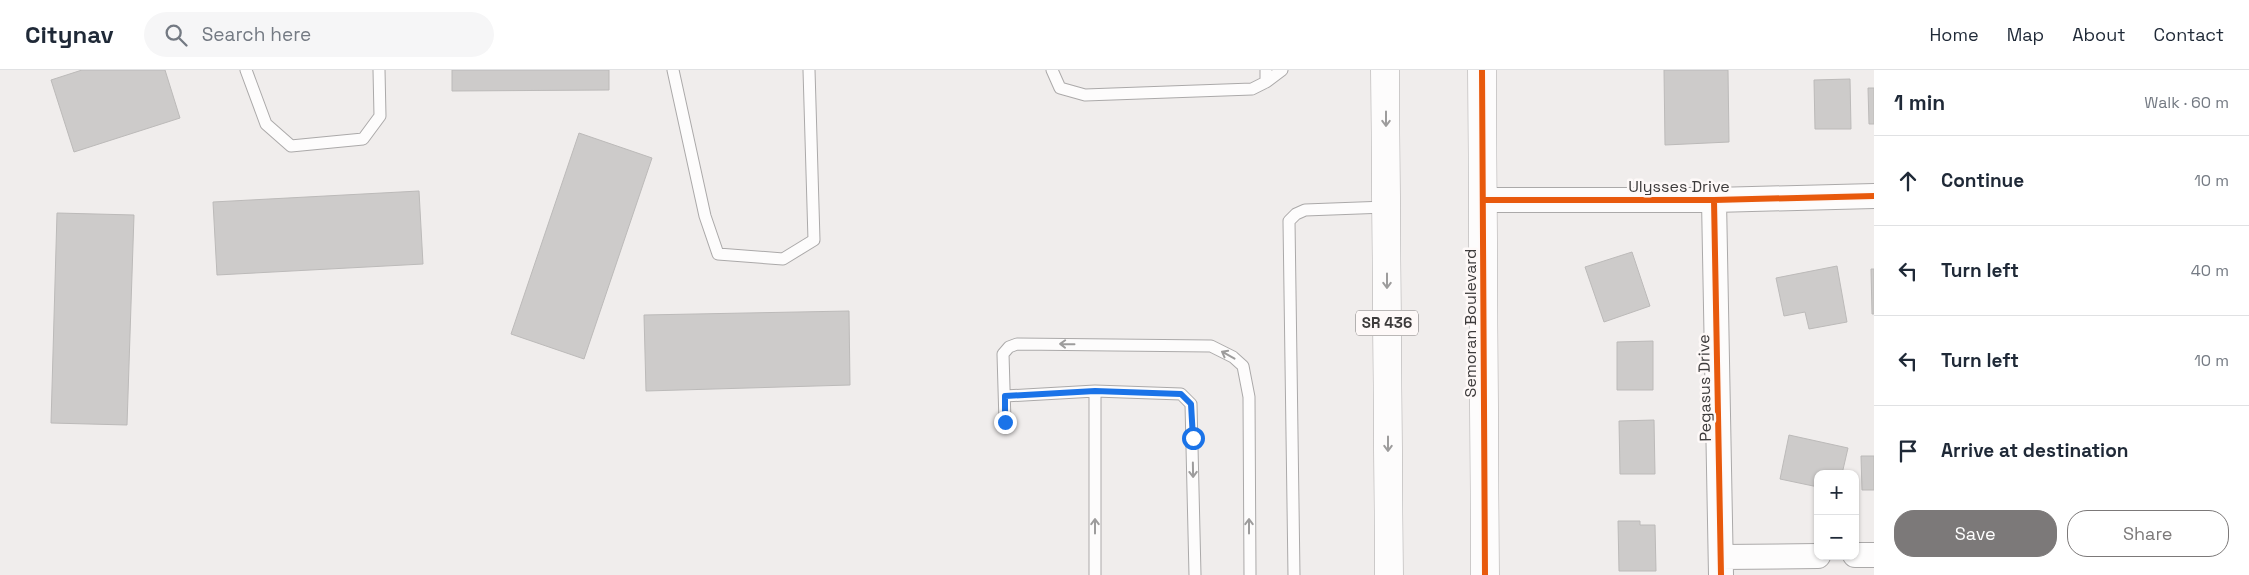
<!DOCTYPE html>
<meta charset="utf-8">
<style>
body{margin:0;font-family:"Space Grotesk",sans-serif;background:#f6f6f7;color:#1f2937}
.controls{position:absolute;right:15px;bottom:15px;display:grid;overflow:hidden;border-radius:10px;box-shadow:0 1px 4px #0004}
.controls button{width:45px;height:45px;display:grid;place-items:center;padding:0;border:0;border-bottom:1px solid #e0e1e3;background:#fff;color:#1f2937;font:25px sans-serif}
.stop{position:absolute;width:15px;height:15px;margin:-11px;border:4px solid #1a73e8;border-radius:50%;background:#fff}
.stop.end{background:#1a73e8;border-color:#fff;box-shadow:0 1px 5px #0008}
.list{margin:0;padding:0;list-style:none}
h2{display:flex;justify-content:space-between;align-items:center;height:65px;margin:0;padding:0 20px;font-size:21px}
h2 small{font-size:16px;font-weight:400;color:#747a83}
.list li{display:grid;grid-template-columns:32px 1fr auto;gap:15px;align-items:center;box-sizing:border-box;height:90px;padding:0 20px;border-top:1px solid #e0e1e3}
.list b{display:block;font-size:19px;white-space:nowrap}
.list em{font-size:16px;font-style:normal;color:#747a83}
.actions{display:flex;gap:10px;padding:15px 20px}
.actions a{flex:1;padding:11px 0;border:1px solid #7c7979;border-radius:20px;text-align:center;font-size:18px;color:#7c7979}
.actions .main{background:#7c7979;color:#fff}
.icon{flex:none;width:28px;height:28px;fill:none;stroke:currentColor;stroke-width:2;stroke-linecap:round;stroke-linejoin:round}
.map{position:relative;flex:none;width:1874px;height:505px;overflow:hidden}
header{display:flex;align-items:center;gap:30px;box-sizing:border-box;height:70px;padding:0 25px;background:#fff;border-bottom:1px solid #e0e1e3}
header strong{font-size:24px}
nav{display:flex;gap:28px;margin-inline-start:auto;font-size:18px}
.search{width:350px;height:45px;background:#f6f6f7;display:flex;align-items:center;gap:12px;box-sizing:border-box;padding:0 18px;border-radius:28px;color:#747a83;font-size:19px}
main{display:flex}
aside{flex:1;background:#fff}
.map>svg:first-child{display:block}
.building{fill:#cdcbca;stroke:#bcbab9}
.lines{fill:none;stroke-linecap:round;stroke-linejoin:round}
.lane-casing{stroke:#aba9a9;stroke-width:13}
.street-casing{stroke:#aba9a9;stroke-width:26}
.primary-casing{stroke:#aba9a9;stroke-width:29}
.lane{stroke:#fdfcfc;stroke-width:11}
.street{stroke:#fdfcfc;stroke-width:24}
.primary{stroke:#fdfcfc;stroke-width:28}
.cycleway-casing{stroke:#fef9f8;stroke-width:9}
.cycleway{stroke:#e8590c;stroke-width:6}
.oneway{stroke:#9d9c9c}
.route{stroke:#1a73e8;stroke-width:6}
.labels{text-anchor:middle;stroke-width:5;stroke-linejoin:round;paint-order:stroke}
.shield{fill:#fef9f8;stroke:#777474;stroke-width:1}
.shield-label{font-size:15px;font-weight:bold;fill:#3d3b3b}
.street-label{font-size:16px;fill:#3d3b3b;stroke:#fef9f8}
</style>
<header>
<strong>Citynav</strong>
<div class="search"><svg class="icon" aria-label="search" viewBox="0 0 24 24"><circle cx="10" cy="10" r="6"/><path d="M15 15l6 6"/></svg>Search here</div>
<nav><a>Home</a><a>Map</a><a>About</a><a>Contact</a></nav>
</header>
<main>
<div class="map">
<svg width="1874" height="505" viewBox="0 0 1874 505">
<rect width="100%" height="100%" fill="#f0edec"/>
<path class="building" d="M82,0h83l15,48 -106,34 -23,-72z
M452,0h157v20l-157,1z
M1664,0h64l1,72 -64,3z
M1850,9l1,50h-36l-1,-49z
M1868,18h6v36h-5z
M579,63l73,25 -68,201 -73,-25z
M419,121l4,73 -206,11 -4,-73z
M57,143l77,2 -7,210 -76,-2z
M1632,182l18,54 -46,16 -19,-55z
M1837,196l10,56 -38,7 -4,-17 -21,4 -8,-38z
M1871,199h3v45h-2z
M849,241l1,74 -204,6 -2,-76z
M1653,271v49h-36v-48z
M1654,350l1,54h-35l-1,-53z
M1789,365l59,13 -6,26h-24v13l-38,-8z
M1861,386h13v34h-12z
M1618,451h22v4h15l1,46h-37z"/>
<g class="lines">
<defs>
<path id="lane" d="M246,0l20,54 25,22 72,-7 17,-23 -1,-46
M673,0l32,146 13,38 65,5 31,-19 -5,-170
M1052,0l8,18 25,7 167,-6 14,-7v-12
M1266,12l16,-12
M1005,326l90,-5
M1005,352l-2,-68 6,-7 8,-3 194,2 22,11 10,9 6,31 1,178
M1095,505v-184l86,3 10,10 4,171
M1294,505l-5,-354 7,-7 9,-4 81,-3"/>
<path id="street" d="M1483,130h231l160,-4
M1714,130l7,375
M1855,485h19
M1721,487l97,-1"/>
<path id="primary" d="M1385,0l4,505
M1482,0l3,505"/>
</defs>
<use href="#lane" class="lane-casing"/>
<use href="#street" class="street-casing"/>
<use href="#primary" class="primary-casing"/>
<use href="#lane" class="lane"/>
<use href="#street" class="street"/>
<use href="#primary" class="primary"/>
<defs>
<path id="cycleway" d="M1482,0l3,505
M1483,130h231l160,-4
M1714,130l7,375"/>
</defs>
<use href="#cycleway" class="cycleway-casing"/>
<use href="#cycleway" class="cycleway"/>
</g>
<defs><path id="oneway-shaft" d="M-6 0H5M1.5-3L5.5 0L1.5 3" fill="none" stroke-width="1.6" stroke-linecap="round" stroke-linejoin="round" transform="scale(1.25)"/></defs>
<g class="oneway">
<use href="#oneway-shaft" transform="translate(1386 49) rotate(90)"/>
<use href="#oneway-shaft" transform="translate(1387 211) rotate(90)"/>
<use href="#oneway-shaft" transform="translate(1067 274) rotate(-179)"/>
<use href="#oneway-shaft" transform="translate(1228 285) rotate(-151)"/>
<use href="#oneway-shaft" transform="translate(1388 374) rotate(90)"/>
<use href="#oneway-shaft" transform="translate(1193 400) rotate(89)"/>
<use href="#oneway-shaft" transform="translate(1095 456) rotate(-90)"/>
<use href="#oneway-shaft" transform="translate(1249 456) rotate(-90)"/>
</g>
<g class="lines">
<path class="route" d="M1005,352v-26l90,-5 86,3 10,10 2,34"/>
</g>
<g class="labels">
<rect class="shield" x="1356" y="240.5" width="62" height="25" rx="4"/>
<g class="shield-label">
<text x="1387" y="258">SR 436</text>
</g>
<g class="street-label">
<text x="1679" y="122">Ulysses Drive</text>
<text transform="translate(1470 253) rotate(-90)" y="6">Semoran Boulevard</text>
<text transform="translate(1704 318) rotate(-91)" y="6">Pegasus Drive</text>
</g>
</g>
</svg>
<div class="controls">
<button>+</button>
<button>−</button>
</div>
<div class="stop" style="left:1193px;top:368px"></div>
<div class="stop end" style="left:1005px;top:352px"></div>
</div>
<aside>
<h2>1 min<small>Walk · 60 m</small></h2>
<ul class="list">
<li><svg class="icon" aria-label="ahead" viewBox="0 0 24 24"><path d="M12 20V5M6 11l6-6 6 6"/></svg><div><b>Continue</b></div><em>10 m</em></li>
<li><svg class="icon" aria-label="left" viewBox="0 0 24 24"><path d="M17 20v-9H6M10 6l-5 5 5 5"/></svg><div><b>Turn left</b></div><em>40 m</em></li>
<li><svg class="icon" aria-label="left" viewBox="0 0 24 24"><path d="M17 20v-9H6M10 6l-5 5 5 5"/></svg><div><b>Turn left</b></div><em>10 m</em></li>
<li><svg class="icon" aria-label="arrive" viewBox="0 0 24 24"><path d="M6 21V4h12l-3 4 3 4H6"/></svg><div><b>Arrive at destination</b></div></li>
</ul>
<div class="actions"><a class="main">Save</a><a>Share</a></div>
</aside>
</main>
